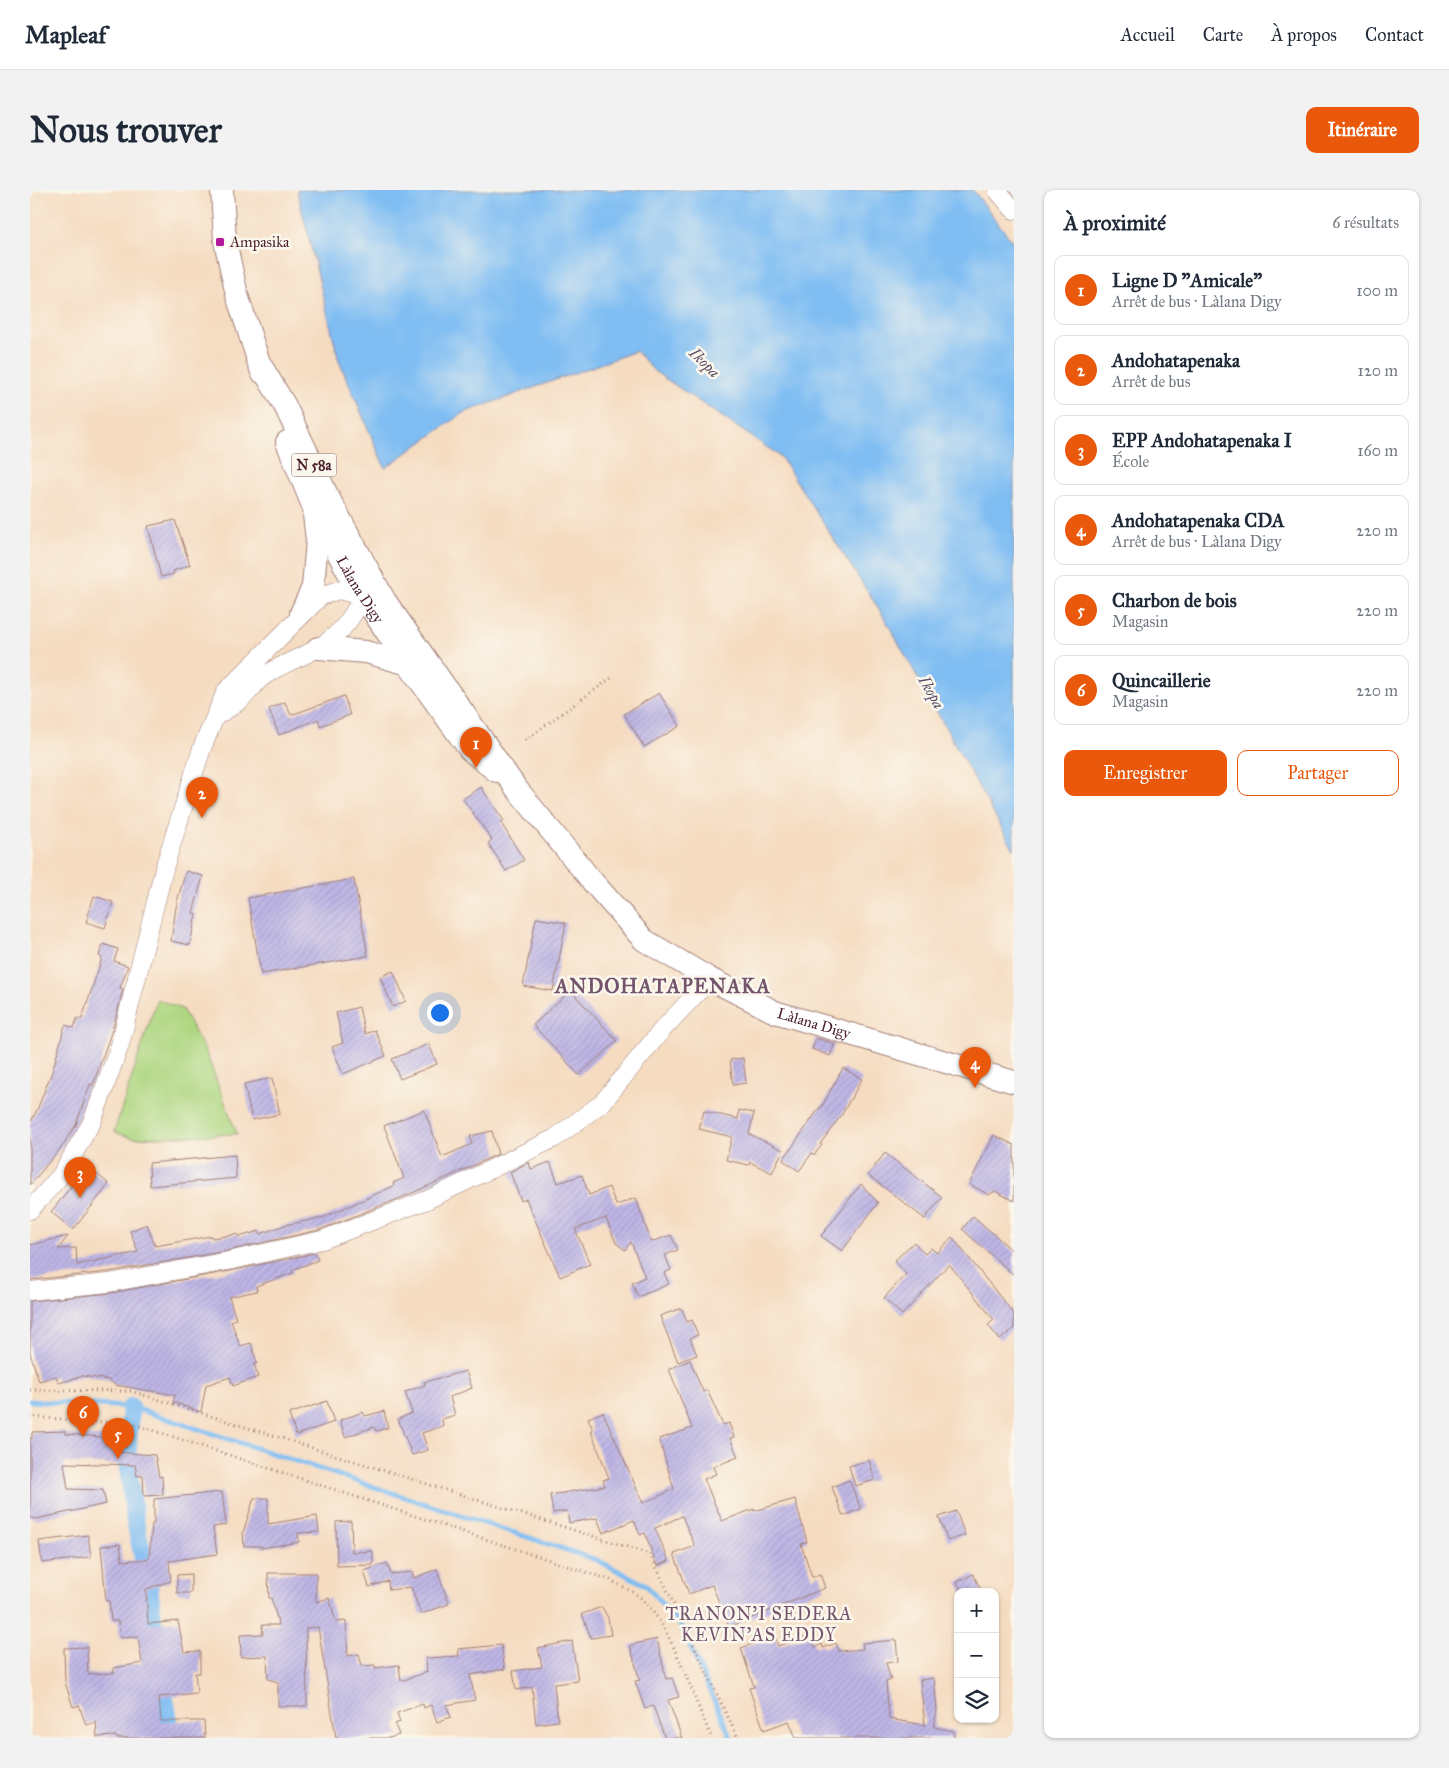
<!DOCTYPE html>
<html lang="fr">
<meta charset="utf-8">
<style>
body{margin:0;font-family:"IM FELL Great Primer",serif;background:#f2f2f3;color:#1f2937}
.controls{position:absolute;right:15px;bottom:15px;display:grid;overflow:hidden;border-radius:10px;box-shadow:0 1px 4px #0004}
.controls button{width:45px;height:45px;display:grid;place-items:center;padding:0;border:0;border-bottom:1px solid #e0e1e3;background:#fff;color:#1f2937;font:25px sans-serif}
.you{position:absolute;left:409px;top:822px;width:18px;height:18px;margin:-12px;border:4px solid #fff;border-radius:50%;background:#1a73e8;box-shadow:0 0 0 8px #1a73e833}
.badge{display:grid;place-items:center;width:32px;height:32px;border-radius:50%;background:#ea580c;color:#fff;font-size:16px;font-weight:700}
.pin{position:absolute;translate:-50% -41px;filter:drop-shadow(0 1px 2px #0008)}
.pin::after{content:'';position:absolute;top:26px;width:18px;height:15px;background:inherit;clip-path:polygon(0 0,100% 0,50% 100%)}
.list{margin:0;padding:0;list-style:none}
h2{display:flex;justify-content:space-between;align-items:center;height:65px;margin:0;padding:0 20px;font-size:21px}
h2 small{font-size:16px;font-weight:400;color:#747a83}
.list li{display:grid;grid-template-columns:32px 1fr auto;gap:15px;align-items:center;box-sizing:border-box;height:70px;margin:0 10px 10px;padding:0 10px;border:1px solid #e0e1e3;border-radius:10px}
.list b{display:block;font-size:19px;white-space:nowrap}
.list p{margin:0;font-size:16px;white-space:nowrap;color:#747a83}
.list em{font-size:16px;font-style:normal;color:#747a83}
.actions{display:flex;gap:10px;padding:15px 20px}
.actions a{flex:1;padding:11px 0;border:1px solid #ea580c;border-radius:10px;text-align:center;font-size:18px;color:#ea580c}
.actions .main{background:#ea580c;color:#fff}
.icon{flex:none;width:28px;height:28px;fill:none;stroke:currentColor;stroke-width:2;stroke-linecap:round;stroke-linejoin:round}
.map{position:relative;flex:none;width:984px;height:1548px;overflow:hidden;border-radius:10px}
header{display:flex;align-items:center;gap:30px;box-sizing:border-box;height:70px;padding:0 25px;background:#fff;border-bottom:1px solid #e0e1e3}
header strong{font-size:24px}
nav{display:flex;gap:28px;margin-inline-start:auto;font-size:18px}
.intro{display:flex;align-items:center;justify-content:space-between;box-sizing:border-box;height:120px;padding:0 30px}
h1{margin:0;font-size:35px}
.button{padding:12px 22px;border-radius:10px;background:#ea580c;color:#fff;font-size:18px;font-weight:700}
main{display:flex;gap:30px;padding:0 30px}
aside{flex:1;background:#fff;border-radius:10px;box-shadow:0 1px 4px #0004}
.map>svg:first-child{display:block}
.grass{fill:#afd782;stroke:#7c7b56}
.water{fill:#7fbdf3;stroke:#646e8f}
.lines{fill:none;stroke-linecap:round;stroke-linejoin:round}
.stream{stroke:#7fbdf3;stroke-width:5}
.canal{stroke:#7fbdf3;stroke-width:18}
.building{fill:url(#building-hatch)}
.minor-casing{stroke:#a07e76;stroke-width:19}
.major-casing{stroke:#a07e76;stroke-width:24}
.path{stroke:#a07e76;stroke-width:3;stroke-dasharray:1 4;stroke-linecap:butt}
.minor{stroke:#fff;stroke-width:18}
.major{stroke:#fff;stroke-width:22}
.poi-dot{fill:#b5179e;stroke:#fbf7ec;stroke-width:2}
.labels{text-anchor:middle;stroke-width:5;stroke-linejoin:round;paint-order:stroke}
.shield{fill:#fbf7ec;stroke:#7f6065;stroke-width:1}
.shield-label{font-size:14px;font-weight:bold;fill:#4a1f2b}
.poi-label{font-size:15px;fill:#4a1f2b;stroke:#fbf7ec;text-anchor:start}
.street-label{font-size:15px;fill:#4a1f2b;stroke:#fbf7ec}
.water-label{font-size:16px;font-style:italic;fill:#5a4e67;stroke:#fbf7ec}
.quarter-label{font-size:18px;letter-spacing:1px;fill:#73546c;stroke:#fbf7ec}
.district-label{font-size:20px;font-weight:bold;letter-spacing:1px;fill:#73546c;stroke:#fbf7ec}
</style>
<header>
<strong>Mapleaf</strong>
<nav><a>Accueil</a><a>Carte</a><a>À propos</a><a>Contact</a></nav>
</header>
<div class="intro"><h1>Nous trouver</h1><a class="button">Itinéraire</a></div>
<main>
<div class="map">
<svg width="984" height="1548" viewBox="0 0 984 1548">
<defs>
<pattern id="building-hatch" width="6" height="6" patternUnits="userSpaceOnUse" patternTransform="scale(1.25)"><rect width="6" height="6" fill="#beb6e6"/><path d="M-1 1l2-2M0 6l6-6M5 7l2-2" fill="none" stroke="#a59cc5"/></pattern>
</defs>
<rect width="100%" height="100%" fill="#fbf7ec"/>
<filter id="ink" filterUnits="userSpaceOnUse"><feTurbulence type="fractalNoise" baseFrequency=".02" numOctaves="2"/><feDisplacementMap in="SourceGraphic" scale="10" xChannelSelector="R" yChannelSelector="G"/><feConvolveMatrix kernelMatrix="1 2 1 2 8 2 1 2 1" color-interpolation-filters="sRGB"/></filter>
<filter id="wash" filterUnits="userSpaceOnUse"><feTurbulence type="fractalNoise" baseFrequency=".0096" numOctaves="4" result="noise"/><feDisplacementMap in="SourceGraphic" scale="20" xChannelSelector="R" yChannelSelector="G"/><feGaussianBlur stdDeviation="1.12" result="paint"/><feColorMatrix in="noise" values="0 0 0 0 0 0 0 0 0 0 0 0 0 0 0 0 0 1.4 0 .05"/><feComposite in="paint" operator="in"/></filter>
<g filter="url(#wash)">
<rect width="100%" height="100%" fill="#f5dcc1"/>
<path class="grass" d="M127,809l25,10 23,41 32,84 -104,4 -19,-6z"/>
<path class="water" d="M267,0h676l41,54v606l-130,-233 -104,-161 -126,-85 -18,-20 -173,62 -78,55 -46,-107z"/>
<g class="lines">
<path class="stream" d="M0,1211l101,6 466,153 49,25 35,41 50,112"/>
<path class="canal" d="M101,1217l-4,52 8,62 14,64 7,61
M131,1485l11,63"/>
</g>
<g id="blocks">
<path class="building" d="M145,330l15,45 -17,6 1,3 -13,3 -13,-51z
M629,503l21,33 -36,21 -20,-33z
M314,506l6,19 -30,11 -2,-7 -39,16 -10,-26 16,-7 6,13z
M451,597l23,34 -3,2 23,37 -18,11 -18,-28 4,-3 -29,-41z
M156,681l17,5 -10,37 3,1 -6,31 -19,-4 6,-40z
M324,689l14,77 -107,18 -13,-76z
M64,706l19,6 -8,26 -19,-6z
M506,728l30,5 -13,68 -30,-5z
M73,754l15,5 -4,12 14,5 -8,22 3,1 -8,32 -22,64 -3,-1 -14,41 -11,16 1,1 -36,43v-62l7,-13 16,-41 12,-44 9,3 3,-10 5,1 20,-61 -3,-2z
M363,781l13,30 -13,6 -13,-30z
M538,803h5l44,48 -38,34 -46,-50z
M329,817l6,27 10,-4 11,26 -43,18 -11,-27 11,-4 -7,-30z
M786,848l19,6 -5,12 -18,-7z
M399,854l8,20 -37,15 -8,-20z
M713,868l3,25 -13,2 -3,-25z
M813,878l19,11 -21,37 -21,28 2,1 -8,10 -2,-2 -13,18 -16,-11 37,-53 1,1z
M242,888l8,36 -28,6 -8,-36z
M394,920l18,47 30,-13 -2,-8 22,-5 6,23 -90,41 -89,35 -93,21 -118,21 -78,8v-35l38,-9 -10,13 18,-1 1,17 61,-13 -8,-21 17,-7 8,22 56,-10 1,2 26,-4 1,3 20,-6 1,3 25,-9 37,-7 72,-32 -1,-3 11,-5 -20,-52z
M709,920l15,3 -5,21 34,16 -11,23 -22,-11 -1,3 -23,-5 6,-23 -33,-8 5,-18 34,8z
M964,945l20,10v56l-19,-10 -6,4 -20,-11z
M855,963l57,44 -17,22 -57,-44z
M205,965l1,23 -86,8 -1,-23z
M499,972l2,7 19,-7 8,21 24,-8 7,20 20,-8 7,18 20,-7 15,44 20,-7 7,15 -13,5 6,15 -7,3 5,11 -31,13 -6,-14 13,-6 -14,-35 -6,8 -9,-7 -10,-25 -31,11 15,35 -30,13 -34,-78 -5,2 -11,-29z
M57,976l22,18 -36,46 -22,-18z
M831,994l17,19 -36,48 -21,-15z
M943,1026l41,36v23l-52,-46z
M922,1047l62,77v14l-14,12 -12,-15 6,-5 -45,-56 -47,51 -18,-17 22,-24 -12,-13 20,-19 11,12 6,-6 6,5z
M285,1063l3,7 -26,10 1,3 -37,13 1,5 -28,6 7,22 -5,2 9,25 11,-3 6,20 -3,1 4,13 -25,9 -3,-9 -24,8 -5,27 -28,-10 2,-7 -60,-10 -6,-5 -26,-4 -24,7 -3,-7 -17,5 -9,-28v-52l81,-8 119,-22z
M649,1119h3l5,13 5,-2 6,15 -8,3 7,17 -19,7 -18,-46z
M660,1170l13,32 4,-2 16,35 6,-2 5,14 -4,1 8,19 -25,10 3,7 -12,5 18,42 32,-12v2l41,-12 12,43 -6,2 11,33 8,-3 5,14 -96,39 -17,-42 -23,9 -15,-40 21,-8 -13,-30 -27,12 14,33 -12,5 -12,-33 -5,2 -6,-15 -31,13 -6,-15 -28,5 -2,-12 -14,2 -3,-18 55,-9 -2,-6 6,-2 -18,-47 2,-1 -5,-12 15,-6 40,91 31,-14 -15,-50 33,-11 -23,-59z
M436,1181l6,17 -22,9 5,18 -13,4 1,7 -21,7 6,17 -16,5 -14,-36 14,-6 -7,-21 20,-7 -1,-3z
M297,1211l7,21 -38,13 -7,-21z
M354,1221l4,17 -12,3 -2,-4 -29,10 -5,-17 23,-8 2,4z
M35,1241v3l49,4 1,14 40,3 4,22 3,-1 1,19 -19,1 -1,-21 -6,1 -2,-11 -71,-2 4,26 35,1 3,14 -70,15 -6,-2v-79h2v-6z
M839,1270l6,20 -20,6 -6,-20z
M819,1290l12,29 -18,7 -11,-29z
M192,1302l4,33 -13,2 4,27 -48,7 2,20 -25,8 2,35 30,-3 6,31 16,-1v22h-5l2,20 -38,4 2,24h43l1,17h-89v-2l-19,1 -1,-15 -10,3 -7,-20 -6,2 -8,-25 -1,-34 23,-1 1,27 26,-1 -1,-5 29,-5 -4,-26 -18,1 -2,-17h-7l-2,-20h-3l-5,-55 19,-2 2,17 27,-2 3,-35 2,-1v-24z
M224,1308h14v26l49,-8 2,16 -21,1 1,9 -38,6v-2h-17l-1,-14z
M926,1321l9,24 -17,6 -9,-24z
M321,1331l1,31 21,-1v14l-36,1 -1,-44z
M58,1345l3,22 -49,6 -3,-22z
M357,1373l4,11 21,-2 2,6 23,-9 12,35 -28,10 -10,-27 -22,3 -1,-9 -19,6 -5,-16z
M238,1383h48v29l13,-4 7,24 10,-1 2,35 11,-2 3,12 13,-1v3l24,-3 2,16 26,-9 -1,-14 33,-2 -1,-7 43,-4 4,24 -35,6 5,25 -29,5 5,12 -14,5 -6,-17 -7,3 -1,-4 -26,9 3,9 -5,2 4,11 -10,3h-53l-18,-111 -12,1 1,78h-29v-24l-10,-3 -1,-23 -26,1 -1,-22 23,-1 -1,-9h17l-8,-27h-2z
M161,1384v19h-14v-18z
M943,1384l9,18h-20l-5,-10z
M572,1417l6,11 3,17 -20,3 -9,-24z
M780,1445l5,12 7,-3 1,4 13,-5 3,8 24,-2 -1,-6 34,-3 2,21 -12,2 5,17 -5,2 3,37 36,6 -5,-45 14,-2 3,32 -3,17 20,4v7h-158l-7,-17 -25,9 -15,-42 5,-1 -13,-39 34,-12 3,10z
M627,1449l9,40 6,-1 7,19 -11,3 14,38h-17l-12,-32 -8,3 -10,-28 5,-1 -1,-2 -9,-33z
M542,1451l6,40 -24,3 4,37 -22,3 -4,-37 -16,3 -3,-19 29,-4 -4,-19z"/>
</g>
</g>
<g filter="url(#ink)">
<use href="#blocks" fill-opacity="0" stroke="#a07e76" stroke-width="1"/>
<g class="lines">
<defs>
<path id="minor" d="M967,0l17,20
M186,526c8,-5 16,-9 23,-15 8,-6 14,-15 21,-22 19,-15 39,-20 58,-31 23,-13 42,-38 47,-63
M0,1020l31,-35 31,-53 28,-77 45,-180 37,-117 24,-57 95,-95 18,-6 30,8
M0,1101l79,-8 119,-22 94,-21 105,-40 128,-62 47,-35 60,-73 48,-51"/>
<g id="major">
<path d="M192,0l3,51 12,54 25,77"/>
<path id="s1" d="M227,169l28,47 43,91 57,104 131,187 76,93 52,59 66,39 65,33 239,70"/>
<path id="s2" d="M257,252l26,64 40,75 55,83 62,86 26,21"/>
<path d="M271,423l12,-26 4,-47 -3,-25"/>
<path d="M288,458l48,4 42,12"/>
</g>
</defs>
<use href="#minor" class="minor-casing"/>
<use href="#major" class="major-casing"/>
<path class="path" d="M495,550l89,-64
M0,1200l101,1 519,163 88,184
M0,1227l104,7 476,156c11,6 25,12 33,20 30,29 50,99 69,138"/>
<use href="#minor" class="minor"/>
<use href="#major" class="major"/>
</g>
</g>
<rect class="poi-dot" x="185" y="47" width="10" height="10" rx="2.5"/>
<g class="labels">
<rect class="shield" x="261.5" y="263.5" width="45" height="23" rx="4"/>
<g class="shield-label">
<text x="284" y="280">N 58a</text>
</g>
<g class="poi-label">
<text x="200" y="57">Ampasika</text>
</g>
<g class="street-label">
<text dy="5" stroke="none"><textPath href="#s2" startOffset="165">Làlana Digy</textPath></text>
<text dy="5" stroke="none"><textPath href="#s1" startOffset="891">Làlana Digy</textPath></text>
</g>
<g class="water-label">
<text transform="translate(675 172) rotate(44)" y="6">Ikopa</text>
<text transform="translate(902 502) rotate(60)" y="6">Ikopa</text>
</g>
<g class="quarter-label">
<text x="729" y="1430">TRANON'I SEDERA<tspan x="729" dy="21">KEVIN'AS EDDY</tspan></text>
</g>
<g class="district-label">
<text x="633" y="803">ANDOHATAPENAKA</text>
</g>
</g>
</svg>
<div class="controls">
<button>+</button>
<button>−</button>
<button><svg class="icon" aria-label="layers" viewBox="0 0 24 24"><path d="M12 4l9 5-9 5-9-5zM3 14l9 5 9-5"/></svg></button>
</div>
<div class="you"></div>
<div class="pin badge" style="left:446px;top:578px">1</div>
<div class="pin badge" style="left:172px;top:628px">2</div>
<div class="pin badge" style="left:50px;top:1008px">3</div>
<div class="pin badge" style="left:945px;top:898px">4</div>
<div class="pin badge" style="left:88px;top:1269px">5</div>
<div class="pin badge" style="left:53px;top:1247px">6</div>
</div>
<aside>
<h2>À proximité<small>6 résultats</small></h2>
<ul class="list">
<li><span class="badge">1</span><div><b>Ligne D &quot;Amicale&quot;</b><p>Arrêt de bus · Làlana Digy</p></div><em>100 m</em></li>
<li><span class="badge">2</span><div><b>Andohatapenaka</b><p>Arrêt de bus</p></div><em>120 m</em></li>
<li><span class="badge">3</span><div><b>EPP Andohatapenaka I</b><p>École</p></div><em>160 m</em></li>
<li><span class="badge">4</span><div><b>Andohatapenaka CDA</b><p>Arrêt de bus · Làlana Digy</p></div><em>220 m</em></li>
<li><span class="badge">5</span><div><b>Charbon de bois</b><p>Magasin</p></div><em>220 m</em></li>
<li><span class="badge">6</span><div><b>Quincaillerie</b><p>Magasin</p></div><em>220 m</em></li>
</ul>
<div class="actions"><a class="main">Enregistrer</a><a>Partager</a></div>
</aside>
</main>
